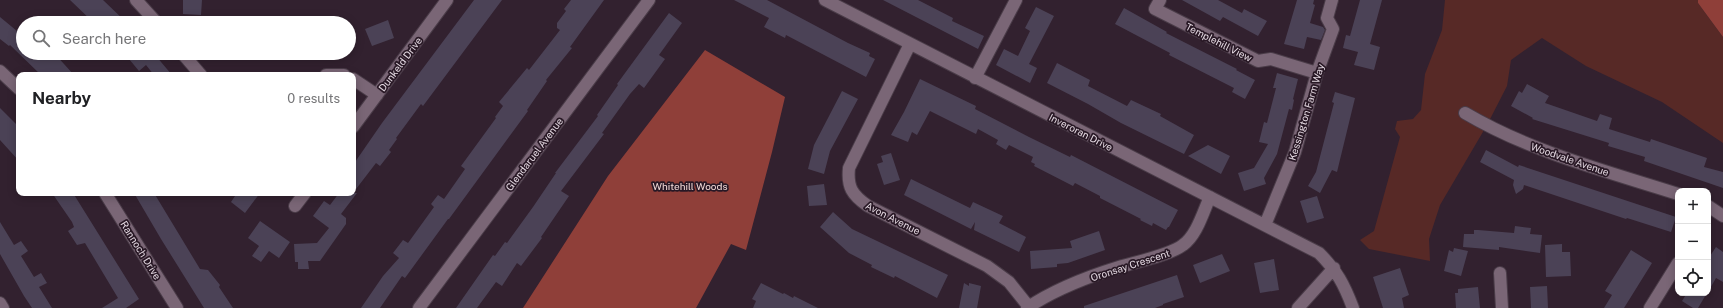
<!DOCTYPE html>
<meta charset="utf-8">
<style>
body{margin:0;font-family:"Public Sans",sans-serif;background:#f6f6f6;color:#202124}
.controls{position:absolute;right:12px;bottom:12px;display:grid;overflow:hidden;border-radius:8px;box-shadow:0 2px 10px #0003}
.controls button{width:36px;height:36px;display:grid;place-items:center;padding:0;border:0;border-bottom:1px solid #e0e0e0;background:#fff;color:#202124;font:20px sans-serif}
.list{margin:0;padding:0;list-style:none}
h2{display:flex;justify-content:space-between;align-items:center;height:52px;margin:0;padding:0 16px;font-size:17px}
h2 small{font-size:13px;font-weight:400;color:#757577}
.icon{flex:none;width:22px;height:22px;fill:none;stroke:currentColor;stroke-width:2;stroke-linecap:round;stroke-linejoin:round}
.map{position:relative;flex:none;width:1723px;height:308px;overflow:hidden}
.search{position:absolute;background:#fff;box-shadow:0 2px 10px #0003;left:16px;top:16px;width:340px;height:44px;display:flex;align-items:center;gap:10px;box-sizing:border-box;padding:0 14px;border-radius:22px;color:#757577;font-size:15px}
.panel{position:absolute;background:#fff;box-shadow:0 2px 10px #0003;left:16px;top:72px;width:340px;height:124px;border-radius:8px}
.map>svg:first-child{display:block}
.green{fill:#572926}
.forest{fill:#8f3f39}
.building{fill:#4b4256}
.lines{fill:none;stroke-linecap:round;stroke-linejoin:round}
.minor-casing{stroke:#4a3c48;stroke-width:14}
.minor{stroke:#7a6676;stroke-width:12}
.labels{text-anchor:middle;stroke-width:3.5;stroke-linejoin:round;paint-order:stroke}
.street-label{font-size:10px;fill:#e5dae3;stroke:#281825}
.park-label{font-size:10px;fill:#f5dcd9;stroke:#281825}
</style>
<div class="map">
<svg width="1723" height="308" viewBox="0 0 1723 308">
<rect width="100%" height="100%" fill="#32212f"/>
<path class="green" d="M1445,0h253v3l25,34v106l-61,-41 -76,-36 -44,-28 -31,22 -4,26 -20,39 -47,80 -11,34 1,22 -61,-12 -9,-9 14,-9 26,-94 -5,-8 2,-8 16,-2 8,-9 4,-36 17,-44z"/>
<path class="forest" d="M1698,0h25v37l-25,-34z
M705,50l80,47 -13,55 -26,98 -15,-6 -35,64h-173l85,-132z"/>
<path class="building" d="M70,0h33l24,23h-33z
M183,0h19l-1,15 -18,-1z
M474,0h28l-79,106 -2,-2 -25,34 1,1 -8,11 2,2 -11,14 -4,-3 -23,30v-28l29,-42z
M571,0h33l-34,47 2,1 -26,32 1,1 -20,29 1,1 -79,108h-1l-43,59 -3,-2 -22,32h-19l22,-32 16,-18 -6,-5 10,-13 5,3 26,-36 -3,-3 7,-9 6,4 21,-30 -4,-3 35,-48 -1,-1 8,-11 -4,-4 28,-34 2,2 31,-40 -3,-2v-5l9,-12 -2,-2z
M734,0h33l81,43 22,10 -1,3 6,3 -9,18 -80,-42 -1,3 -21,-11 5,-9z
M883,0h35l35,18 -1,3 32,15 -6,13z
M1182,0h36l24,13 2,-4 23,12 -9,15 -35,-19 -3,4z
M1297,0h17l-1,4 2,1 -5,18 13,4 2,3 -4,10 -14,-3 -3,12 -20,-5z
M1360,0h22l-12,44 10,3 -6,23 -20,-5 4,-13 -15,-4 3,-13 4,1z
M1036,7l18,9 -25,48 8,4 -7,15 -34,-18 8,-16 14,7 12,-25 -5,-3z
M1124,8l43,24 -1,1 71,36 -1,1 19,10 -10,19 -13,-7 2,-4 -65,-33 1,-2 -55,-29z
M669,13l13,10 -23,32 6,4 -21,29 -5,-4 -9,10 -28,39 2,1 -43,57 8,5 -28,41 1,1 -21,28 -4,-3 -15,23 -6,-4 -19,26h-21l37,-53 2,1 10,-14 2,1 26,-36 23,-34h-1l43,-57 -1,-1 21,-30 -1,-1z
M0,17l23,19v17h31l20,22h-33l-31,-30 -1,1 -9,-7z
M388,20l6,18 -22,8 -7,-17z
M136,53h24l-4,3 16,19h-18l-8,-10 -7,6 -10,-12z
M1057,63l33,17 -2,6 39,20 4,-6 30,14 -1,2 34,19 -10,19 -63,-31 -33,-19 -41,-21z
M1277,73l21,6 -5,20 1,1 -2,10 -3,-1 -12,45 -13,24 2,6 -22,7 -6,-18 16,-5 14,-24 -9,-2 5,-20 3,1 9,-35h-3z
M920,79l56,27 -1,3 54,28 41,20 1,-2 107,55 -9,17h-1l-2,3 -13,-7 -1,3 -12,-6 1,-1 -41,-21v-2l-25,-13 -2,3 -39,-20 1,-2 -4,-2 2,-5 -24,-12 -3,5 -10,-6 2,-4 -20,-11 -2,5 -46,-23 -13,24 -5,-3 -4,10 -17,-7 13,-23z
M1527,84l22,12 -4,7 52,18 3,-7 12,4 -3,11 41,13 1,-3 56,19 -3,9 19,5v16l-79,-27 1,-4 -37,-11 1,-3 -77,-24 1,-1 -22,-12 8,-15 3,2z
M842,91l16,8 -28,52 -6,23 -16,-5 6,-24z
M1335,92l20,6 -18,74 -5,-2 -12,23 -12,-7 8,-14 18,-69 -2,-1z
M0,108l19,19v34l-19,-21z
M1208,145l22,11 -9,18 -33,-18z
M1486,150l32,17 1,-2 157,52 -5,15 -44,-14 -1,1 -102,-34 -1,4 -7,5 -3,-9 1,-5 -34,-18z
M891,153l9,27 -16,5 -7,-21 6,-2 -2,-6z
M911,179l59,29 3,-6 30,14 -4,7 27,14 -7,15 -45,-22 1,-8 -4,7 -67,-34z
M824,184l3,21 -18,1 -2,-20z
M52,193h21l66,106 -13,9h-24l16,-10 -33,-55 -8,2 -9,-14 6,-4 -2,-5z
M134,193h20l46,76 8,1 12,15 -1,2 14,21h-29l-43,-69z
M237,193h23l-15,20 -14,-11z
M339,193h18l-16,21 5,4v6l-26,37h-12l1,8h-11v-7h-3l-1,-18 23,-1 12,-15 -16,-12 11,-15 6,4z
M1317,196l7,22 -17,5 -7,-22z
M833,212l19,17 96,46 -11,23 -42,-22 -1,2 -23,-11 1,-2 -23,-12 -29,-26z
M260,221l30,21 -11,16 -10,-7 -8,11 -9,-6 7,-10 -11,-8z
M0,222l14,23 7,-4 7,10 -7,5 13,21 7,-4 6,10 -8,4 13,21h-20l-8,-12 -24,-42z
M1515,226l16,2 -1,6 12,1 -2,18 -41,-6v3l-36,-3 1,-13h10v-4h4l36,3z
M1099,231l6,19 -37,13 -11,1v3l-26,2 -1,-18 42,-3 -2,-7z
M1562,244v8h8l1,24 -25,1 -1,-32z
M1716,247l7,5v30l-7,-4 -8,14v-33z
M1454,248l14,3 -7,25 -17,-5 5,-21 4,2z
M1631,250l21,13 -28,45h-20l8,-13 -7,-4z
M1222,254l8,17 -30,12 -7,-18z
M1274,259l5,31 -19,3 -6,-30z
M1400,268l9,27 -7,3 2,10h-21l-10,-31z
M1177,275l7,22 -21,7v1l-8,3h-71v-2z
M761,283l22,11 1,-1 9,5 1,-2 24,12h-65l3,-7 -4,-2z
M964,283l5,3v-3l12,3 -4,22h-18z
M1547,286l1,22h-17l-1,-21z
M1478,287l2,21h-24l-1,-15h3v-4z
M1687,293h20l-9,15h-5l-11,-7z"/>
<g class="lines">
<defs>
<path id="minor" d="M136,0l21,23
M825,0l494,253c18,18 25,31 34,55
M1160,0l-5,9 103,52 13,-2 46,14
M910,44l-61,124c-2,19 3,27 19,38l119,60 22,16 20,25
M182,53l19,22
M0,71l19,18
M326,75h18
M975,78l41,-78
M353,79l24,16
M1465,113c66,39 141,58 213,81
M353,127l94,-127
M105,193l72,115
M295,206l10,-13
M1708,206l15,10
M1265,225l30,-73 22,-79 16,-44 -6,-11 5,-18
M1500,273l2,35
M0,303l3,5
M419,308l230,-308
M1027,308c25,-17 63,-32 92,-41 17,-5 51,-12 64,-22 14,-10 20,-33 27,-48
M1298,308l36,-40
M1650,308l28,-45"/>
</defs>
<use href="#minor" class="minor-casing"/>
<use href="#minor" class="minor"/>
</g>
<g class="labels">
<g class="street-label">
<text transform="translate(1219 42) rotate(27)" y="4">Templehill View</text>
<text transform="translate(400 64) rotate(-53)" y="4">Dunkeld Drive</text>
<text transform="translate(1306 112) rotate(-73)" y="4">Kessington Farm Way</text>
<text transform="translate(1081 132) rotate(27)" y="4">Inveroran Drive</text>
<text transform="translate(534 154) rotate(-53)" y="4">Glendaruel Avenue</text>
<text transform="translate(1570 159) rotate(19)" y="4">Woodvale Avenue</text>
<text transform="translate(893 218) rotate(27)" y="4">Avon Avenue</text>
<text transform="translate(141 250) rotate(58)" y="4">Rannoch Drive</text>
<text transform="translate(1130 265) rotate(-18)" y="4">Oronsay Crescent</text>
</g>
<g class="park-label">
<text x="690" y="190">Whitehill Woods</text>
</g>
</g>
</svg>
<div class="controls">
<button>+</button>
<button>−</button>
<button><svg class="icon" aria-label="locate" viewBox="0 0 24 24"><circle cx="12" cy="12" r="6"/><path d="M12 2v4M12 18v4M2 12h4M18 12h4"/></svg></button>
</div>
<div class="search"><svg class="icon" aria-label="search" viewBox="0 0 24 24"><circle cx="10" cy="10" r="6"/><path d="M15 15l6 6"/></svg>Search here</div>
<section class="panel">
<h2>Nearby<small>0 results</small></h2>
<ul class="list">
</ul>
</section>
</div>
